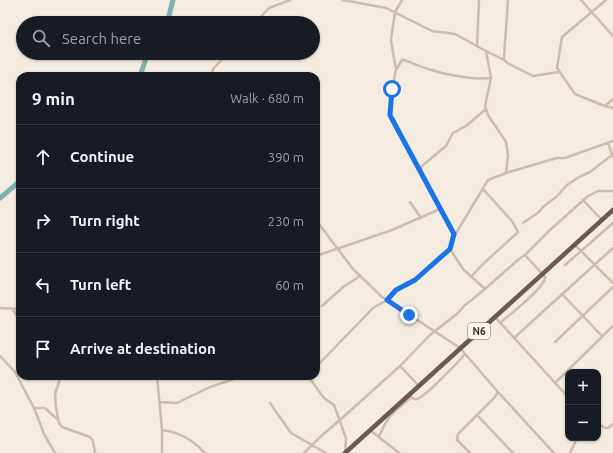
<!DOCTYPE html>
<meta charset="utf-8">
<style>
body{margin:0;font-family:Ubuntu,sans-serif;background:#242831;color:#f1f3f6}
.controls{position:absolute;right:12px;bottom:12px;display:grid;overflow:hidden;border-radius:8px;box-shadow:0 1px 3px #0004}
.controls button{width:36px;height:36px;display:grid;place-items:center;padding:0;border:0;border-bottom:1px solid #363941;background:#171b24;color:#f1f3f6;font:20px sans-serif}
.stop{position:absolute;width:12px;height:12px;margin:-9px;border:3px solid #1a73e8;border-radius:50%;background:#fff}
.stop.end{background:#1a73e8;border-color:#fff;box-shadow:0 1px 4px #0008}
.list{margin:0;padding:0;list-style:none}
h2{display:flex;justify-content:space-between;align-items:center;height:52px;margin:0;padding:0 16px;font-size:17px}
h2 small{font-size:13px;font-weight:400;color:#9ea1a6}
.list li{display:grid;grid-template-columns:26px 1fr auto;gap:12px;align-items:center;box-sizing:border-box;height:64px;padding:0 16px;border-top:1px solid #363941}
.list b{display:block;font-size:15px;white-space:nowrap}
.list em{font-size:13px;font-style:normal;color:#9ea1a6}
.icon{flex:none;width:22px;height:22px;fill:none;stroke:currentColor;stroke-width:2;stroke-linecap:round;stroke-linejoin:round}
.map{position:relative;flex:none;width:613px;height:453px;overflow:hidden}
.search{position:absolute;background:#171b24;box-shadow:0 1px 3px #0004;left:16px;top:16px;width:304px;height:44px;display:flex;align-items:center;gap:10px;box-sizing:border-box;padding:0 14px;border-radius:22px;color:#9ea1a6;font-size:15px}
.panel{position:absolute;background:#171b24;box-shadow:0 1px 3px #0004;left:16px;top:72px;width:304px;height:308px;border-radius:12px}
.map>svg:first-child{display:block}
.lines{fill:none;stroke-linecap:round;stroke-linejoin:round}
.river{stroke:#7fb0b2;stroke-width:5}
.minor{stroke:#cdbbac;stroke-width:2.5}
.trunk{stroke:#6c584f;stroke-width:4.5}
.route{stroke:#1a73e8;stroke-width:5}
.labels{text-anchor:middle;stroke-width:3;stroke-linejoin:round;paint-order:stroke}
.shield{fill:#fbf5ee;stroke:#756b66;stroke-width:1}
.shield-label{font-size:10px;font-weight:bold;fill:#3b302b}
</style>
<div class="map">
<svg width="613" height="453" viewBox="0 0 613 453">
<rect width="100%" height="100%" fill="#f4ebe1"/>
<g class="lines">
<path class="river" d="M167,23l6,-23
M140,76l8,-23
M0,198l20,-17"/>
<path class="minor" d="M343,0l43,8 46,23 23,3 31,17 5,27 -6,28 3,9 18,27 2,13 -2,18
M402,0l-7,12 -4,28 5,30 -4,19 -2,26 64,119
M581,0l32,36
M606,0l-44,37 -5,31 18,26 27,11 11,3
M255,23l14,-15 21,-8
M477,46l2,-46
M486,51l18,9v-2l4,-58
M504,60l5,4 24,12 26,-4
M396,70l6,-10h2c9,3 16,7 24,9 18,6 45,11 63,9
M211,76l2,-7 15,-16
M605,106l8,-7
M608,143l5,14
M420,171l2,-5 24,-20 7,-13 13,-7 20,-17
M583,200l19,20
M410,202l11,16
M316,220l37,49 29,28 78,51 38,44 56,61
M523,223l16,-11 4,-5 13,-10 11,-12 12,-8 11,-5 22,-17
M575,245l38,38
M525,255l24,-24 39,-35 10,-5h15
M316,256l76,-26 48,-21
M565,265l48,-42
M471,277l10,-11 37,-34 -6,-11 -29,-32
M562,294l40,42
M322,306l21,-19 14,-9 3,-3
M0,308l20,1
M12,309l8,11
M495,317l73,80
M500,323c9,-8 46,-36 45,-46l-20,-22 -6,4 -34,30 -22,-20 -13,-20 5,-14 33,-55 18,-7 51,-15h8l48,-17
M514,338l99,-90
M555,342l58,-55
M0,356l15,16 19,36 10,26 11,19
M400,366l19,20
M316,367l57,-59 14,-8 10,-10 14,-7 39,-34
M61,376l-6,18 1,14 3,15 3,4 28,10 3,4 2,12
M157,376l5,54v23
M308,376l16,22 10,7 12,33 -1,14
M555,383l58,-57
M409,395c2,2 5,5 8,4 7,-1 42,-38 48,-45
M160,402l17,1 33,-16 27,-9
M270,403l21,30 35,20
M34,408h11l12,11
M477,415l36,38
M598,423l7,5h3l5,-4
M162,430c18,2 31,10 43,23
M370,430l29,23
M379,437c4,-9 7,-18 15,-25 5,-5 12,-9 17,-15
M304,453l15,-15 22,-19 59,-53 30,-31 28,-22 6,-7 21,-17
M470,453l-13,-13 1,-6 37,-37 3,-5
M570,453l7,-15"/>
<path class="trunk" d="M345,453l268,-243"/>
</g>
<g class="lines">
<path class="route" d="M392,89l-2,26 2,4 62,115 -4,15 -35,31 -19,10 -9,10 22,15"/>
</g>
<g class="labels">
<rect class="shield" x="468" y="323" width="22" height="16" rx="3"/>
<g class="shield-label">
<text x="479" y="335">N6</text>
</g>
</g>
</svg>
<div class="controls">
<button>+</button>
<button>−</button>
</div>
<div class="stop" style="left:392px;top:89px"></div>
<div class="stop end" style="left:409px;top:315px"></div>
<div class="search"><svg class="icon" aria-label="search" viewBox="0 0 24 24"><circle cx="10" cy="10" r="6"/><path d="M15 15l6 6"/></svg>Search here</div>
<section class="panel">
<h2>9 min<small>Walk · 680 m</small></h2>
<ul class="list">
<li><svg class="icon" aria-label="ahead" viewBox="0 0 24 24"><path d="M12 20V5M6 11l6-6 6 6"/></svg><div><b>Continue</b></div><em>390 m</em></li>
<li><svg class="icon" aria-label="right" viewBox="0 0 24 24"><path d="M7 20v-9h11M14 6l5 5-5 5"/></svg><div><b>Turn right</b></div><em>230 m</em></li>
<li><svg class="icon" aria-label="left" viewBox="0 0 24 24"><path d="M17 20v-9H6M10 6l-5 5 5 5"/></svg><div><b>Turn left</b></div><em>60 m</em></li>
<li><svg class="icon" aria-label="arrive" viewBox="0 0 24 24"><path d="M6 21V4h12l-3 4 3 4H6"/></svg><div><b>Arrive at destination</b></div></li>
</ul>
</section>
</div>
